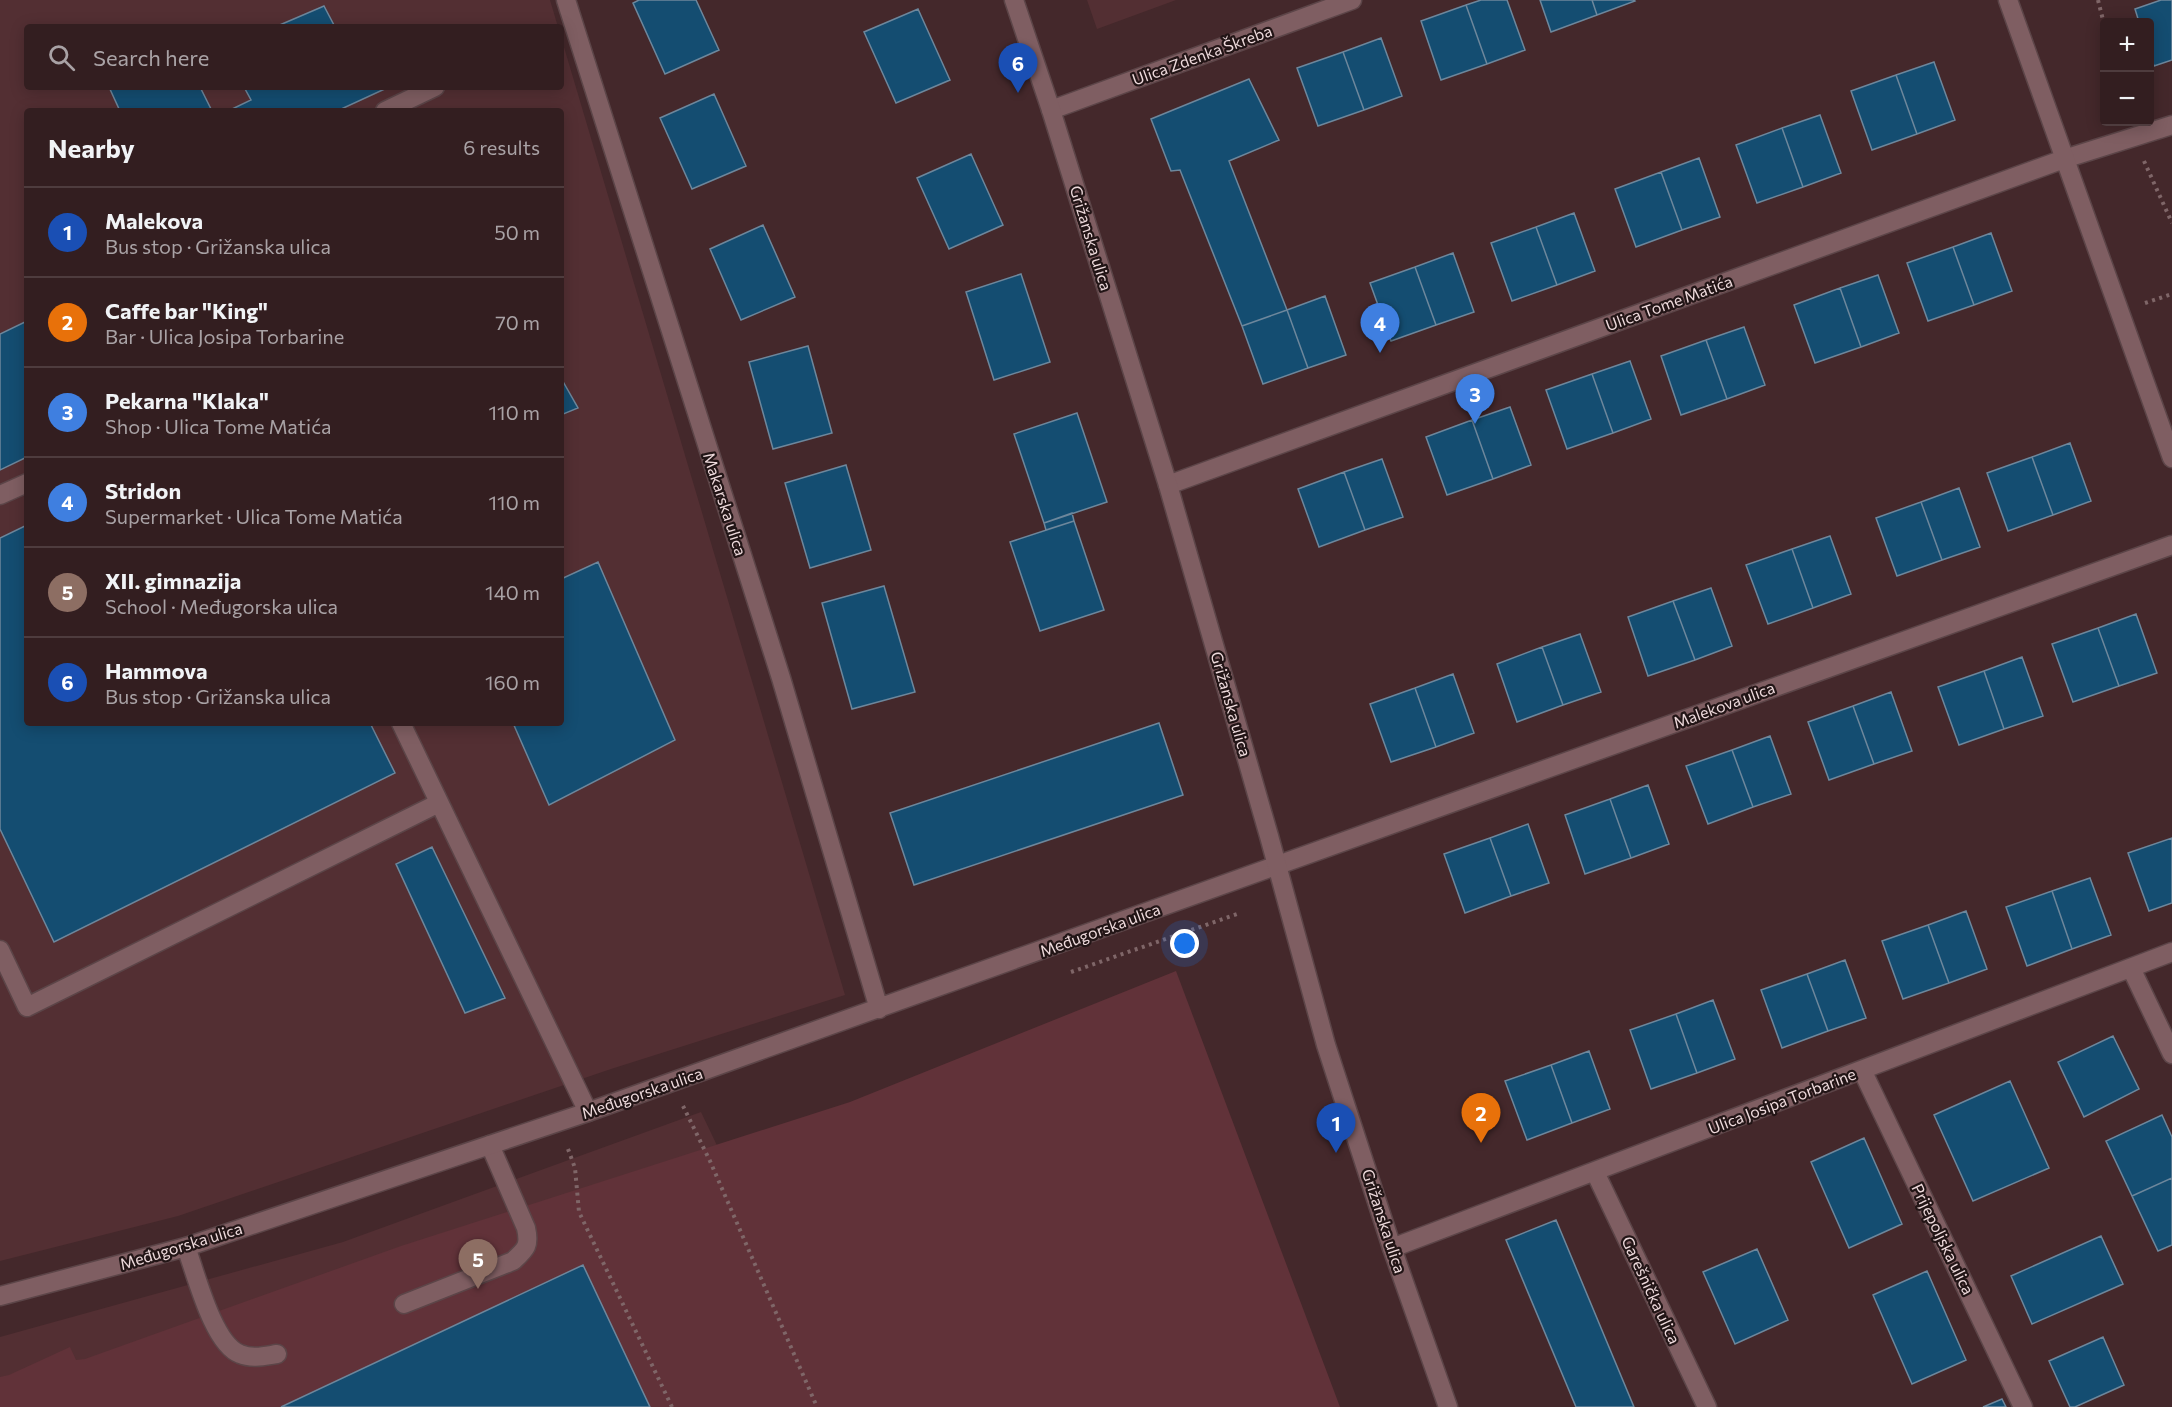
<!DOCTYPE html>
<meta charset="utf-8">
<style>
body{margin:0;font-family:Commissioner,sans-serif;background:#3b2729;color:#f1f3f6}
.controls{position:absolute;right:18px;top:18px;display:grid;overflow:hidden;border-radius:6px;box-shadow:0 3px 15px #0003}
.controls button{width:54px;height:54px;display:grid;place-items:center;padding:0;border:0;border-bottom:2px solid #4e3c3e;background:#331e20;color:#f1f3f6;font:30px sans-serif}
.you{position:absolute;left:1185px;top:944px;width:21px;height:21px;margin:-15px;border:4px solid #fff;border-radius:50%;background:#1a73e8;box-shadow:0 0 0 9px #1a73e833}
.badge{display:grid;place-items:center;width:39px;height:39px;border-radius:50%;background:#ea580c;color:#fff;font-size:20px;font-weight:700}
.pin{position:absolute;translate:-50% -50px;filter:drop-shadow(0 2px 3px #0008)}
.pin::after{content:'';position:absolute;top:32px;width:21px;height:18px;background:inherit;clip-path:polygon(0 0,100% 0,50% 100%)}
.list{margin:0;padding:0;list-style:none}
h2{display:flex;justify-content:space-between;align-items:center;height:78px;margin:0;padding:0 24px;font-size:26px}
h2 small{font-size:20px;font-weight:400;color:#a9a2a5}
.list li{display:grid;grid-template-columns:39px 1fr auto;gap:18px;align-items:center;box-sizing:border-box;height:90px;padding:0 24px;border-top:2px solid #4e3c3e}
.list b{display:block;font-size:22px;white-space:nowrap}
.list p{margin:0;font-size:20px;white-space:nowrap;color:#a9a2a5}
.list em{font-size:20px;font-style:normal;color:#a9a2a5}
.icon{flex:none;width:33px;height:33px;fill:none;stroke:currentColor;stroke-width:2;stroke-linecap:round;stroke-linejoin:round}
.map{position:relative;flex:none;width:2172px;height:1407px;overflow:hidden}
.search{position:absolute;background:#331e20;box-shadow:0 3px 15px #0003;left:24px;top:24px;width:540px;height:66px;display:flex;align-items:center;gap:15px;box-sizing:border-box;padding:0 21px;border-radius:6px;color:#a9a2a5;font-size:22px}
.panel{position:absolute;background:#331e20;box-shadow:0 3px 15px #0003;left:24px;top:108px;width:540px;height:618px;border-radius:6px}
.map>svg:first-child{display:block}
.built{fill:#532f33;fill-rule:evenodd}
.green{fill:#613239}
.building{fill:#144d71;stroke:#6d879c;stroke-width:1.5}
.lines{fill:none;stroke-linecap:round;stroke-linejoin:round}
.lane-casing{stroke:#5c4548;stroke-width:21}
.street-casing{stroke:#5c4548;stroke-width:21}
.secondary-casing{stroke:#5c4548;stroke-width:21}
.path{stroke:#7f6668;stroke-width:4;stroke-dasharray:3 4.5;stroke-linecap:butt}
.lane{stroke:#7f5e62;stroke-width:18}
.street{stroke:#7f5e62;stroke-width:18}
.secondary{stroke:#7f5e62;stroke-width:18}
.labels{text-anchor:middle;stroke-width:4.5;stroke-linejoin:round;paint-order:stroke}
.street-label{font-size:16px;fill:#eedadc;stroke:#221516}
</style>
<div class="map">
<svg width="2172" height="1407" viewBox="0 0 2172 1407">
<rect width="100%" height="100%" fill="#44282b"/>
<path class="built" d="M0,0h550l8,27h-531v60h534v-50l284,958 -234,74 -433,147 -178,45zM27,111h534v612h-534z
M1087,0h89l-79,29z
M701,1112l141,295h-842v-70l343,-95z"/>
<path class="green" d="M1176,971l164,436h-1340v-30l9,-2 61,-28 6,13 9,-1 316,-113 449,-144z"/>
<path class="building" d="M639,0h57l23,50 -54,24 -32,-71z
M1481,0h26l18,50 -38,14 -21,-59z
M1540,0h52l5,15 -46,17z
M1592,0h42l1,1 -38,14z
M2161,0h11v60l-18,6 -4,-13v-31h-11l-4,-13z
M1466,5l21,59 -46,16 -20,-59z
M324,6l11,21h-60z
M918,9l32,71 -54,23 -32,-71z
M1381,38l21,58 -38,14 -21,-58z
M1343,52l21,58 -46,16 -21,-58z
M1934,62l21,58 -38,14 -21,-59z
M1896,75l21,59 -45,16 -21,-59z
M1249,79l30,61 -50,21 58,149 -45,16 -62,-156 -9,1 -20,-52z
M109,87h91l12,24h-92z
M244,87h145l-52,24h-109l23,-11z
M714,94l32,72 -54,23 -32,-71z
M1820,115l21,58 -38,14 -21,-59z
M1782,128l21,59 -46,16 -21,-58z
M971,154l32,71 -54,24 -32,-71z
M1699,158l21,59 -38,13 -21,-58z
M1661,172l21,58 -46,17 -21,-58z
M1574,213l21,58 -38,14 -21,-58z
M763,225l32,72 -54,23 -31,-71z
M1536,227l21,58 -45,16 -21,-58z
M1991,233l21,58 -38,14 -21,-58z
M1953,247l21,58 -46,16 -21,-58z
M1453,253l21,59 -38,13 -21,-58z
M1415,267l21,58 -45,16 -21,-58z
M1021,274l29,88 -56,18 -28,-88z
M1878,275l21,58 -38,14 -21,-59z
M1840,288l21,59 -46,16 -21,-58z
M1325,296l21,59 -38,13 -21,-58z
M1287,310l21,58 -45,16 -21,-58z
M27,321v136l-27,13v-136z
M1744,327l21,58 -38,14 -21,-59z
M1706,340l21,59 -46,16 -20,-59z
M808,346l24,87 -59,16 -24,-87z
M1630,361l21,58 -38,14 -21,-59z
M1592,374l21,59 -46,16 -21,-59z
M561,378l17,30 -17,7z
M1510,407l21,58 -38,14 -21,-59z
M1077,413l30,89 -63,21 -30,-89z
M1472,420l21,59 -46,16 -21,-58z
M2070,443l21,58 -38,14 -21,-58z
M2032,457l21,58 -45,16 -21,-58z
M1382,459l21,58 -38,13 -21,-58z
M846,465l25,85 -61,18 -25,-85z
M1344,472l21,58 -46,17 -21,-58z
M1959,488l21,59 -38,13 -21,-58z
M1921,502l21,58 -45,16 -21,-58z
M1072,513l2,8 -28,9 -2,-7z
M1074,521l30,89 -64,21 -30,-89z
M27,525v198h343l25,50 -341,169 -54,-113v-291z
M1830,536l21,58 -38,14 -21,-59z
M1792,549l21,59 -45,16 -22,-59z
M598,562l77,178 -126,65 -36,-82h48v-144z
M884,586l31,106 -63,17 -30,-106z
M1711,588l21,58 -37,14 -22,-59z
M1673,601l22,59 -47,16 -20,-59z
M2136,614l21,59 -38,13 -21,-58z
M2098,628l21,58 -46,16 -21,-58z
M1580,634l21,58 -38,13 -21,-58z
M1542,647l21,58 -46,17 -20,-58z
M2022,657l21,59 -39,13 -20,-58z
M1984,671l20,58 -45,16 -21,-58z
M1453,674l21,59 -38,14 -21,-59z
M1415,688l21,59 -45,15 -21,-58z
M1891,692l21,59 -38,13 -21,-58z
M1853,706l21,58 -45,16 -21,-58z
M1159,723l24,72 -269,90 -24,-72z
M1770,736l21,58 -38,13 -21,-57z
M1732,750l21,57 -45,17 -22,-58z
M1648,785l21,59 -38,14 -21,-59z
M1610,799l21,59 -46,16 -20,-59z
M1528,824l21,59 -38,13 -21,-58z
M1490,838l21,58 -46,17 -21,-59z
M2172,838v65l-23,8 -21,-58z
M432,847l73,151 -40,15 -69,-149z
M2090,878l21,57 -39,14 -20,-58z
M2052,891l20,58 -45,17 -21,-59z
M1966,911l21,58 -38,14 -21,-58z
M1928,925l21,58 -46,16 -21,-58z
M1845,960l21,58 -38,13 -21,-57z
M1807,974l21,57 -46,17 -21,-58z
M1713,1000l22,59 -38,14 -21,-59z
M1676,1014l21,59 -46,16 -21,-59z
M2113,1036l26,53 -55,28 -26,-55z
M1589,1051l21,58 -38,14 -21,-58z
M1551,1065l21,58 -45,17 -22,-59z
M2010,1081l39,87 -76,33 -39,-86z
M2162,1115l10,22v41l-40,18 -26,-55z
M1864,1138l38,86 -53,24 -38,-86z
M2172,1178v67l-14,6 -26,-55z
M1556,1220l78,187h-58l-70,-167z
M2101,1236l22,48 -91,40 -21,-48z
M1757,1249l31,71 -53,24 -32,-72z
M583,1265l67,142h-369z
M1927,1271l39,89 -54,24 -39,-89z
M2103,1337l21,48 -49,22h-5l-21,-46z
M2002,1399l4,8h-23z"/>
<g class="lines">
<defs>
<path id="lane" d="M385,111l50,-24
M2064,159l108,-34
M0,495l27,-12
M401,723l187,389
M0,950l27,57 412,-204
M186,1247c10,27 27,97 54,107 12,5 24,2 37,0
M404,1304l109,-43c13,-12 17,-15 13,-33l-36,-83"/>
<path id="street" d="M566,0l215,678 98,331
M2008,0l164,458
M1051,110l301,-110
M1168,485l896,-326
M2131,968l41,86
M1862,1070l161,337
M1595,1172l112,235
M1392,1248l780,-296
M0,1296l186,-49 402,-135 1584,-567"/>
<path id="secondary" d="M1014,0l37,110 117,375 101,351 57,209 66,203 56,159"/>
</defs>
<use href="#lane" class="lane-casing"/>
<use href="#street" class="street-casing"/>
<use href="#secondary" class="secondary-casing"/>
<path class="path" d="M2098,0l6,24
M2144,161l28,62
M2145,303l27,-9
M1071,972l169,-59
M683,1106l27,55 107,246
M568,1149l7,19 4,44 93,195"/>
<use href="#lane" class="lane"/>
<use href="#street" class="street"/>
<use href="#secondary" class="secondary"/>
</g>
<g class="labels">
<g class="street-label">
<text transform="translate(1202 55) rotate(-20)" y="6">Ulica Zdenka Škreba</text>
<text transform="translate(1091 238) rotate(73)" y="6">Grižanska ulica</text>
<text transform="translate(1669 303) rotate(-20)" y="6">Ulica Tome Matića</text>
<text transform="translate(725 504) rotate(72)" y="6">Makarska ulica</text>
<text transform="translate(1231 704) rotate(74)" y="6">Grižanska ulica</text>
<text transform="translate(1724 705) rotate(-20)" y="6">Malekova ulica</text>
<text transform="translate(1100 930) rotate(-20)" y="6">Međugorska ulica</text>
<text transform="translate(642 1093) rotate(-19)" y="6">Međugorska ulica</text>
<text transform="translate(1782 1101) rotate(-21)" y="6">Ulica Josipa Torbarine</text>
<text transform="translate(1384 1221) rotate(72)" y="6">Grižanska ulica</text>
<text transform="translate(1943 1239) rotate(64)" y="6">Prijepoljska ulica</text>
<text transform="translate(181 1246) rotate(-17)" y="6">Međugorska ulica</text>
<text transform="translate(1651 1290) rotate(65)" y="6">Garešnička ulica</text>
</g>
</g>
</svg>
<div class="controls">
<button>+</button>
<button>−</button>
</div>
<div class="you"></div>
<div class="pin badge" style="left:1336px;top:1153px;background:#1a4fb4">1</div>
<div class="pin badge" style="left:1481px;top:1143px;background:#e8710a">2</div>
<div class="pin badge" style="left:1475px;top:424px;background:#3f7fe0">3</div>
<div class="pin badge" style="left:1380px;top:353px;background:#3f7fe0">4</div>
<div class="pin badge" style="left:478px;top:1289px;background:#8d6e63">5</div>
<div class="pin badge" style="left:1018px;top:93px;background:#1a4fb4">6</div>
<div class="search"><svg class="icon" aria-label="search" viewBox="0 0 24 24"><circle cx="10" cy="10" r="6"/><path d="M15 15l6 6"/></svg>Search here</div>
<section class="panel">
<h2>Nearby<small>6 results</small></h2>
<ul class="list">
<li><span class="badge" style="background:#1a4fb4">1</span><div><b>Malekova</b><p>Bus stop · Grižanska ulica</p></div><em>50 m</em></li>
<li><span class="badge" style="background:#e8710a">2</span><div><b>Caffe bar &quot;King&quot;</b><p>Bar · Ulica Josipa Torbarine</p></div><em>70 m</em></li>
<li><span class="badge" style="background:#3f7fe0">3</span><div><b>Pekarna &quot;Klaka&quot;</b><p>Shop · Ulica Tome Matića</p></div><em>110 m</em></li>
<li><span class="badge" style="background:#3f7fe0">4</span><div><b>Stridon</b><p>Supermarket · Ulica Tome Matića</p></div><em>110 m</em></li>
<li><span class="badge" style="background:#8d6e63">5</span><div><b>XII. gimnazija</b><p>School · Međugorska ulica</p></div><em>140 m</em></li>
<li><span class="badge" style="background:#1a4fb4">6</span><div><b>Hammova</b><p>Bus stop · Grižanska ulica</p></div><em>160 m</em></li>
</ul>
</section>
</div>
